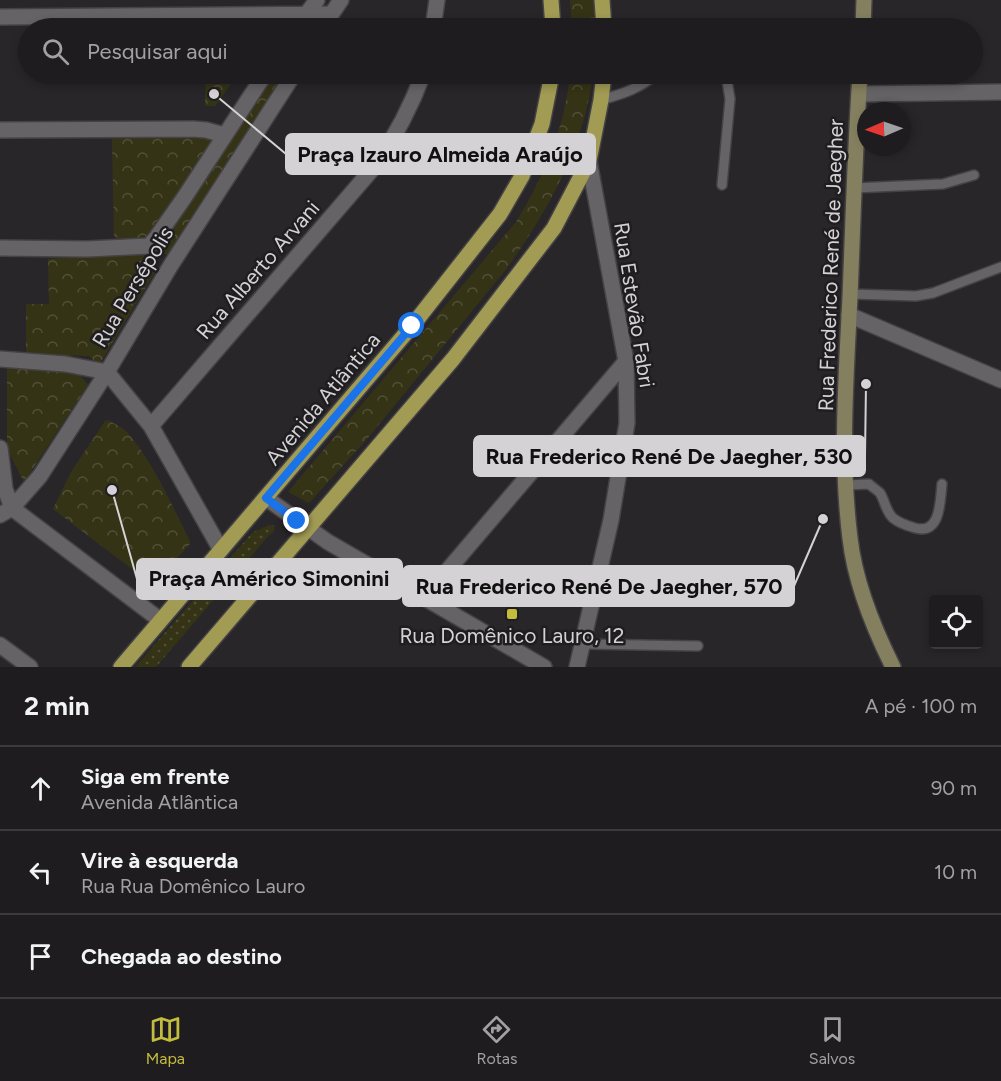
<!DOCTYPE html>
<html lang="pt">
<meta charset="utf-8">
<style>
body{margin:0;font-family:Figtree,sans-serif;background:#272528;color:#f1f3f6}
.controls{position:absolute;right:18px;bottom:18px;display:grid;overflow:hidden;border-radius:6px;box-shadow:0 3px 9px #0003}
.controls button{width:54px;height:54px;display:grid;place-items:center;padding:0;border:0;border-bottom:2px solid #3c3a3d;background:#1f1c1f;color:#f1f3f6;font:30px sans-serif}
.compass{position:absolute;left:857px;top:102px;width:54px;height:54px;border-radius:50%;background:#1f1c1f;box-shadow:0 3px 9px #0003;rotate:268deg}
.stop{position:absolute;width:18px;height:18px;margin:-14px;border:4px solid #1a73e8;border-radius:50%;background:#fff}
.stop.end{background:#1a73e8;border-color:#fff;box-shadow:0 2px 6px #0008}
.list{margin:0;padding:0;list-style:none}
h2{display:flex;justify-content:space-between;align-items:center;height:78px;margin:0;padding:0 24px;font-size:26px}
h2 small{font-size:20px;font-weight:400;color:#a1a1a4}
.list li{display:grid;grid-template-columns:39px 1fr auto;gap:18px;align-items:center;box-sizing:border-box;height:84px;padding:0 24px;border-top:2px solid #3c3a3d}
.list b{display:block;font-size:22px;white-space:nowrap}
.list p{margin:0;font-size:20px;white-space:nowrap;color:#a1a1a4}
.list em{font-size:20px;font-style:normal;color:#a1a1a4}
.icon{flex:none;width:33px;height:33px;fill:none;stroke:currentColor;stroke-width:2;stroke-linecap:round;stroke-linejoin:round}
.map{position:relative;flex:none;width:1001px;height:667px;overflow:hidden}
.search{position:absolute;background:#1f1c1f;box-shadow:0 3px 9px #0003;left:18px;right:18px;top:18px;height:66px;display:flex;align-items:center;gap:15px;box-sizing:border-box;padding:0 21px;border-radius:33px;color:#a1a1a4;font-size:22px}
.sheet{height:330px;background:#1f1c1f}
nav{display:flex;justify-content:space-around;align-items:center;box-sizing:border-box;height:84px;border-top:2px solid #3c3a3d;background:#1f1c1f;font-size:16px;color:#a1a1a4}
nav a{display:grid;justify-items:center;gap:3px}
nav .on{color:#c4bc3d}
.map>svg:first-child{display:block}
.grass{fill:url(#grass-dots)}
.park{fill:url(#park-crowns)}
.lines{fill:none;stroke-linecap:round;stroke-linejoin:round}
.service-casing{stroke:#444244;stroke-width:12}
.minor-casing{stroke:#444244;stroke-width:18}
.tertiary-casing{stroke:#444244;stroke-width:18}
.secondary-casing{stroke:#444244;stroke-width:18}
.primary-casing{stroke:#444244;stroke-width:18}
.service{stroke:#666367;stroke-width:9}
.minor{stroke:#666367;stroke-width:15}
.tertiary{stroke:#666367;stroke-width:15}
.secondary{stroke:#847f5e;stroke-width:15}
.primary{stroke:#a19b54;stroke-width:15}
.route{stroke:#1a73e8;stroke-width:8}
.poi-dot{fill:#c4bc3d;stroke:#1f1d20;stroke-width:2}
.labels{text-anchor:middle;stroke-width:5;stroke-linejoin:round;paint-order:stroke}
.street-label{font-size:21px;fill:#d4d2d4;stroke:#1f1d20}
.poi-label{font-size:21px;fill:#d4d2d4;stroke:#1f1d20}
.leader{fill:none;stroke:#d4d2d4;stroke-width:2}
.callout-dot{fill:#d4d2d4;stroke:#1f1d20;stroke-width:2}
.callout{fill:#d4d2d4;stroke:#d4d2d4;stroke-width:2}
.callout-label{font-size:22px;text-anchor:middle;font-weight:bold;fill:#111}
</style>
<div class="map">
<svg width="1001" height="667" viewBox="0 0 1001 667">
<defs>
<pattern id="grass-dots" width="8" height="8" patternUnits="userSpaceOnUse" patternTransform="scale(1.5)"><rect width="8" height="8" fill="#353316"/><path d="M2 2h.1M6 6h.1" fill="none" stroke="#515037" stroke-width="1.8" stroke-linecap="round"/></pattern>
<pattern id="park-crowns" width="20" height="18" patternUnits="userSpaceOnUse" patternTransform="scale(1.5)"><rect width="20" height="18" fill="#353316"/><path d="M2 6a3 3 0 1 1 6 0M12 15a3 3 0 1 1 6 0" fill="none" stroke="#515037"/></pattern>
</defs>
<rect width="100%" height="100%" fill="#292629"/>
<path class="grass" d="M269,525l6,1 -1,6 -5,3 -113,132h-21l117,-134z"/>
<path class="park" d="M570,0h25l1,28h-24z
M206,74h32l-23,32h-10z
M271,74h19l-121,181 -7,-2 -3,-4v-5z
M570,74h23c-9,73 -46,139 -89,198l-137,167 -58,64 -21,-11 228,-270c28,-45 49,-95 54,-148z
M192,134l25,4 -70,105 -33,-6 -2,-98z
M144,253l11,19 -56,93 -10,-9 -63,-2v-50h23l-1,-45z
M7,367l69,3 12,15 -64,97 -17,-33z
M108,420c7,4 14,7 20,13 23,26 46,76 62,108v3l-36,39 -5,-1 -96,-73 18,-37 34,-51z"/>
<g class="lines">
<defs>
<path id="service" d="M734,28l6,-3 13,-1 110,2
M601,100c21,-6 40,-12 55,-26
M722,185l8,-86 -4,-25
M854,188l89,-4 31,-9
M850,294l66,2 17,-3 68,-26
M846,485l23,-1c3,3 8,6 11,9 5,8 6,19 13,25 6,5 15,8 22,10 26,7 25,-27 27,-44
M583,644l115,2"/>
<path id="minor" d="M0,17l331,-3
M296,28l21,-28
M322,28l19,-28
M433,28l4,-28
M859,94l142,-2
M0,130l193,-1 13,1 18,5
M0,248l87,1 62,-3 7,-8 28,-40 81,-124
M849,315l152,65
M0,359l65,5 42,8 44,54 70,124
M151,426l224,-260c20,-29 36,-59 48,-92
M0,448l5,41 7,19 148,112
M0,515l12,-7 28,-32 67,-104 64,-107 123,-191
M424,598l202,-237
M0,645l30,22
M577,667l34,-147 16,-97 -1,-62 -37,-200"/>
<path id="tertiary" d="M266,498l62,44 216,125"/>
<path id="secondary" d="M863,28l1,-28
M860,74c-5,74 -7,148 -10,223 -4,80 -10,161 0,241 5,45 23,89 43,129"/>
<path id="primary" d="M551,0l2,28
M602,0l2,28
M121,667l291,-341 88,-112 22,-38 20,-52 10,-50
M189,667l264,-308 101,-131 35,-67 12,-61 3,-26"/>
</defs>
<use href="#service" class="service-casing"/>
<use href="#minor" class="minor-casing"/>
<use href="#tertiary" class="tertiary-casing"/>
<use href="#secondary" class="secondary-casing"/>
<use href="#primary" class="primary-casing"/>
<use href="#service" class="service"/>
<use href="#minor" class="minor"/>
<use href="#tertiary" class="tertiary"/>
<use href="#secondary" class="secondary"/>
<use href="#primary" class="primary"/>
</g>
<g class="lines">
<path class="route" d="M297,521l-31,-23 146,-172"/>
</g>
<rect class="poi-dot" x="506" y="608" width="12" height="12" rx="3"/>
<g class="labels">
<g class="street-label">
<text transform="translate(831 265) rotate(-88)" y="7">Rua Frederico René de Jaegher</text>
<text transform="translate(258 270) rotate(-49)" y="7">Rua Alberto Arvani</text>
<text transform="translate(133 287) rotate(-59)" y="7">Rua Persépolis</text>
<text transform="translate(634 305) rotate(81)" y="7">Rua Estevão Fabri</text>
<text transform="translate(323 399) rotate(-50)" y="7">Avenida Atlântica</text>
</g>
<g class="poi-label">
<text x="512" y="643">Rua Domênico Lauro, 12</text>
</g>
</g>
<path class="leader" d="M214 94L286 154M866 384L865 456M112 490L137 579M823 519L794 586"/>
<g class="callout-dot">
<circle cx="214" cy="94" r="6"/>
<circle cx="866" cy="384" r="6"/>
<circle cx="112" cy="490" r="6"/>
<circle cx="823" cy="519" r="6"/>
</g>
<g class="callout">
<rect x="286" y="134" width="309" height="40" rx="6"/>
<rect x="474" y="436" width="391" height="40" rx="6"/>
<rect x="137" y="559" width="265" height="40" rx="6"/>
<rect x="403" y="566" width="391" height="40" rx="6"/>
</g>
<g class="callout-label">
<text x="440" y="162">Praça Izauro Almeida Araújo</text>
<text x="669" y="464">Rua Frederico René De Jaegher, 530</text>
<text x="269" y="586">Praça Américo Simonini</text>
<text x="599" y="594">Rua Frederico René De Jaegher, 570</text>
</g>
</svg>
<div class="controls">
<button><svg class="icon" aria-label="locate" viewBox="0 0 24 24"><circle cx="12" cy="12" r="6"/><path d="M12 2v4M12 18v4M2 12h4M18 12h4"/></svg></button>
</div>
<svg class="compass" viewBox="-18 -18 36 36"><path d="M0-13l5 13h-10z" fill="#e53935"/><path d="M0 13l5-13h-10z" fill="#a1a1a4"/></svg>
<div class="stop" style="left:412px;top:326px"></div>
<div class="stop end" style="left:297px;top:521px"></div>
<div class="search"><svg class="icon" aria-label="search" viewBox="0 0 24 24"><circle cx="10" cy="10" r="6"/><path d="M15 15l6 6"/></svg>Pesquisar aqui</div>
</div>
<section class="sheet">
<h2>2 min<small>A pé · 100 m</small></h2>
<ul class="list">
<li><svg class="icon" aria-label="ahead" viewBox="0 0 24 24"><path d="M12 20V5M6 11l6-6 6 6"/></svg><div><b>Siga em frente</b><p>Avenida Atlântica</p></div><em>90 m</em></li>
<li><svg class="icon" aria-label="left" viewBox="0 0 24 24"><path d="M17 20v-9H6M10 6l-5 5 5 5"/></svg><div><b>Vire à esquerda</b><p>Rua Rua Domênico Lauro</p></div><em>10 m</em></li>
<li><svg class="icon" aria-label="arrive" viewBox="0 0 24 24"><path d="M6 21V4h12l-3 4 3 4H6"/></svg><div><b>Chegada ao destino</b></div></li>
</ul>
</section>
<nav>
<a class="on"><svg class="icon" aria-label="map" viewBox="0 0 24 24"><path d="M3 6l6-2 6 2 6-2v14l-6 2-6-2-6 2zM9 4v14M15 6v14"/></svg>Mapa</a>
<a><svg class="icon" aria-label="directions" viewBox="0 0 24 24"><path d="M12 3l9 9-9 9-9-9zM9 14v-3h6M13 9l2 2-2 2"/></svg>Rotas</a>
<a><svg class="icon" aria-label="saved" viewBox="0 0 24 24"><path d="M7 4h10v16l-5-4-5 4z"/></svg>Salvos</a>
</nav>
